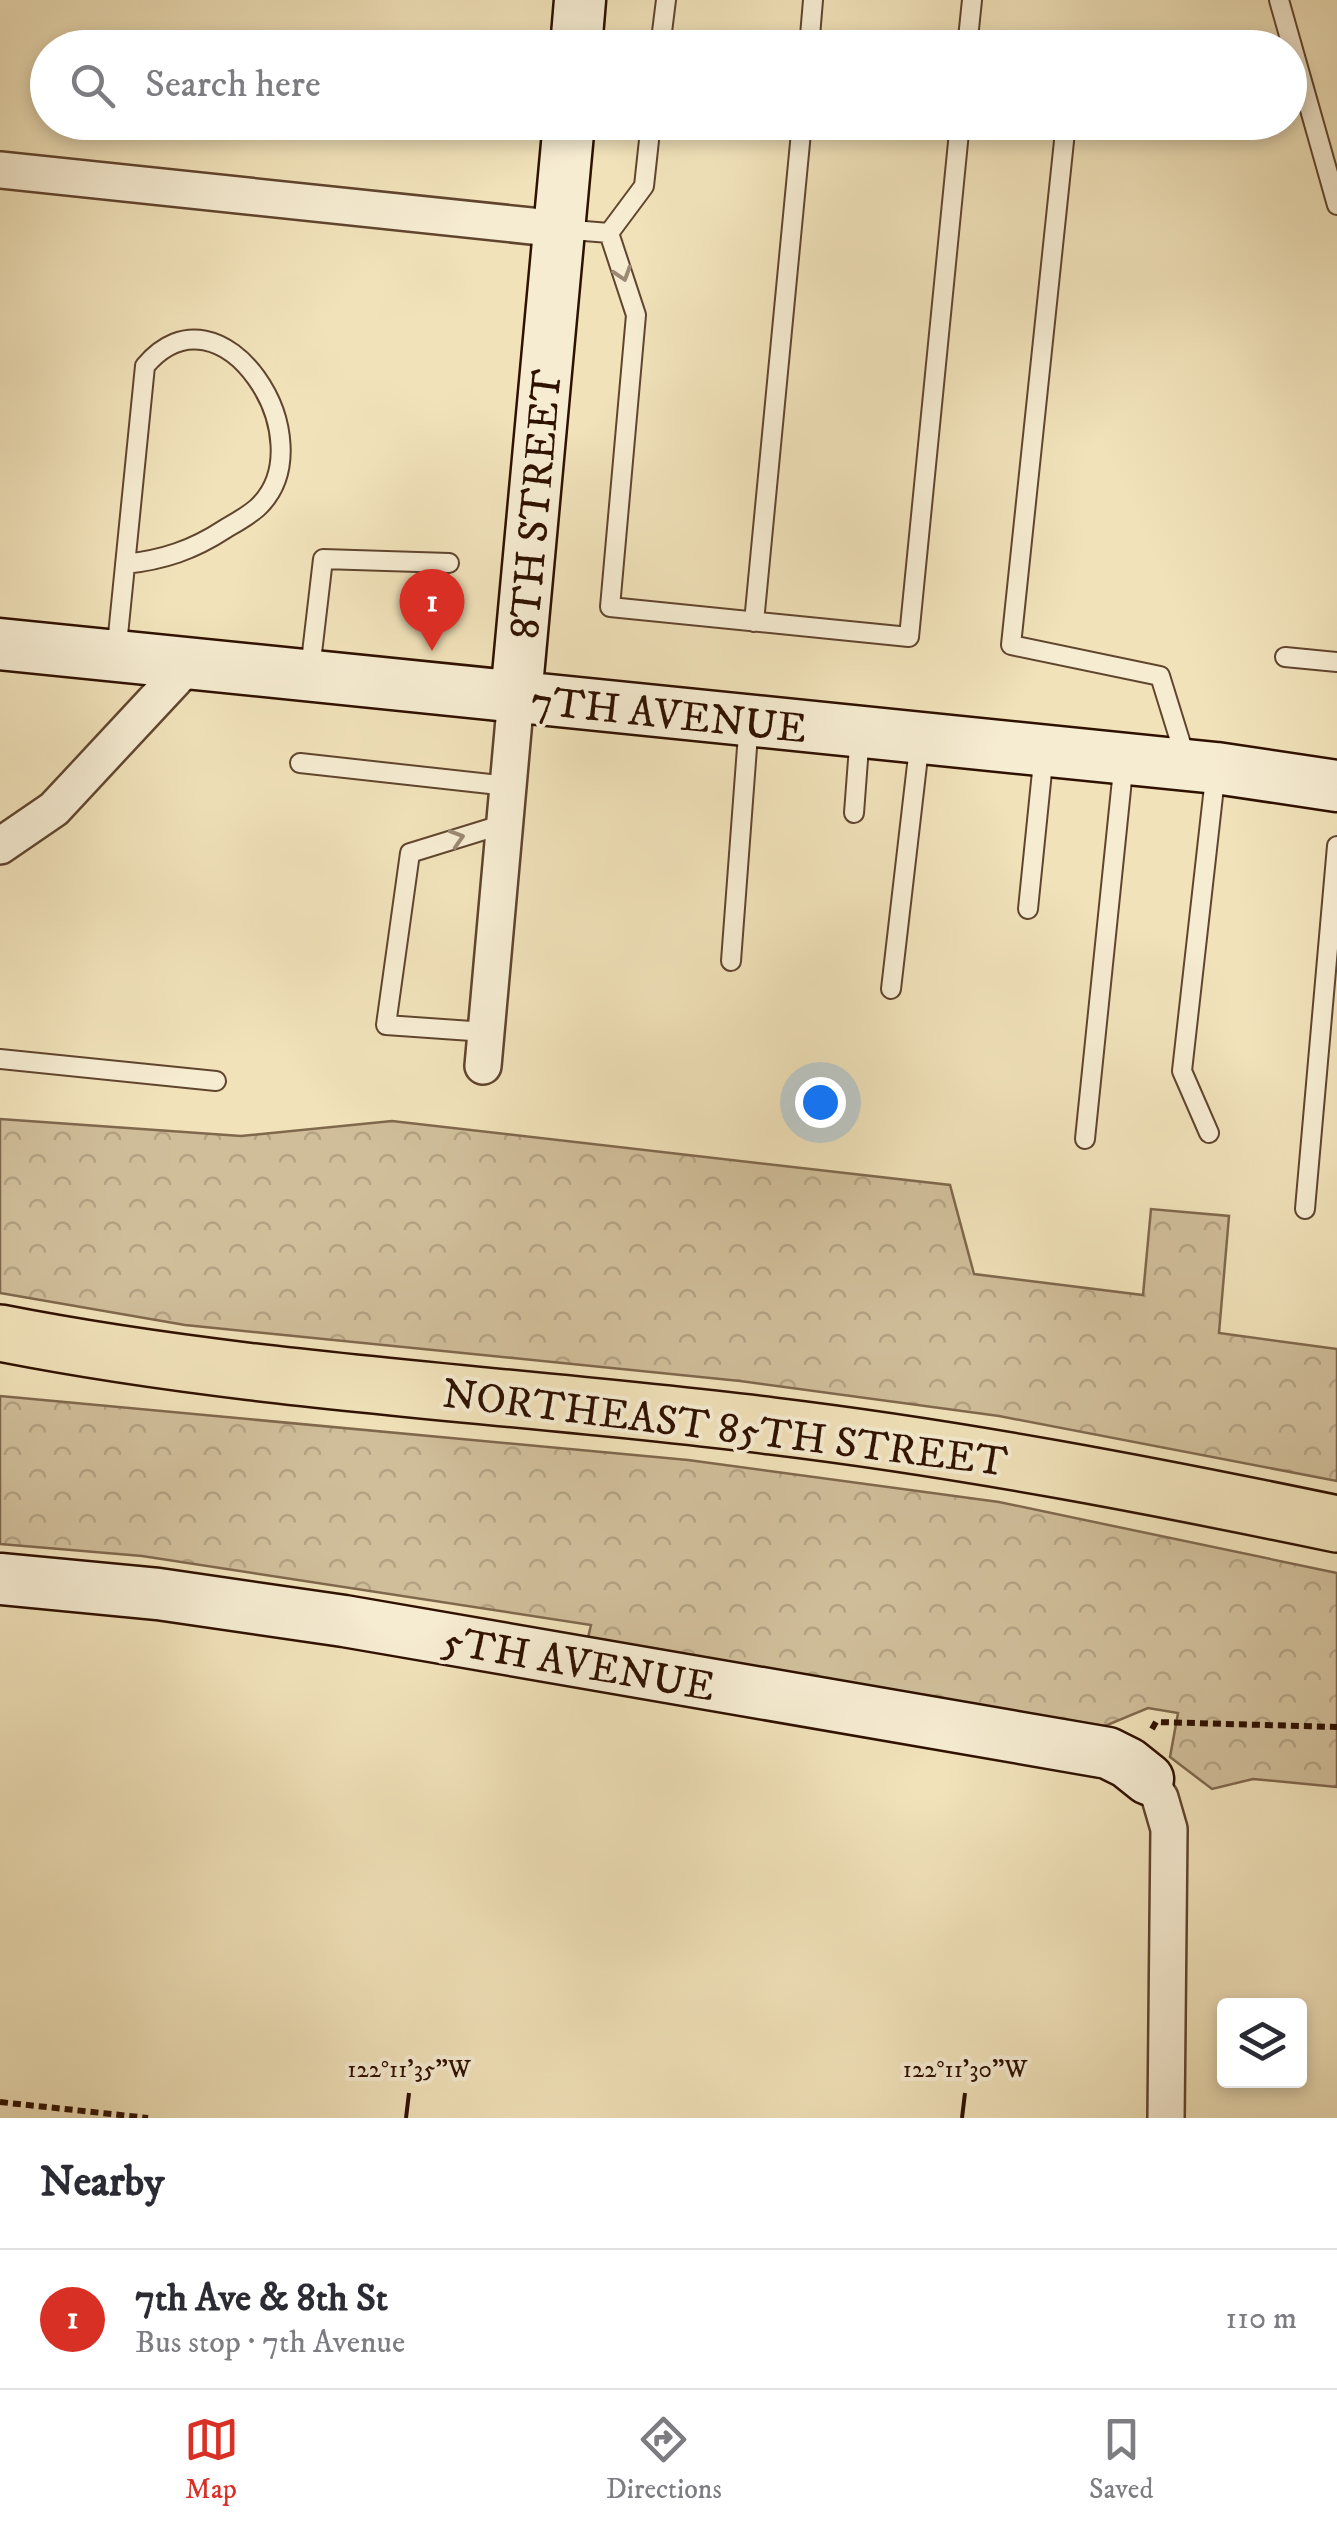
<!DOCTYPE html>
<meta charset="utf-8">
<style>
body{margin:0;font-family:"IM FELL DW Pica",serif;background:#f7f7f7;color:#2b2b33}
.controls{position:absolute;right:30px;bottom:30px;display:grid;overflow:hidden;border-radius:10px;box-shadow:0 5px 15px #0003}
.controls button{width:90px;height:90px;display:grid;place-items:center;padding:0;border:0;border-bottom:2px solid #e1e1e2;background:#fff;color:#2b2b33;font:50px sans-serif}
.you{position:absolute;left:820px;top:1102px;width:35px;height:35px;margin:-25px;border:8px solid #fff;border-radius:50%;background:#1a73e8;box-shadow:0 0 0 15px #1a73e833}
.badge{display:grid;place-items:center;width:65px;height:65px;border-radius:50%;background:#d93025;color:#fff;font-size:32px;font-weight:700}
.pin{position:absolute;translate:-50% -82px;filter:drop-shadow(0 2px 5px #0008)}
.pin::after{content:'';position:absolute;top:52px;width:35px;height:30px;background:inherit;clip-path:polygon(0 0,100% 0,50% 100%)}
.list{margin:0;padding:0;list-style:none}
h2{display:flex;justify-content:space-between;align-items:center;height:130px;margin:0;padding:0 40px;font-size:42px}
h2 small{font-size:32px;font-weight:400;color:#7c7c81}
.list li{display:grid;grid-template-columns:65px 1fr auto;gap:30px;align-items:center;box-sizing:border-box;height:140px;padding:0 40px;border-top:2px solid #e1e1e2}
.list b{display:block;font-size:38px;white-space:nowrap}
.list p{margin:0;font-size:32px;white-space:nowrap;color:#7c7c81}
.list em{font-size:32px;font-style:normal;color:#7c7c81}
.icon{flex:none;width:55px;height:55px;fill:none;stroke:currentColor;stroke-width:2;stroke-linecap:round;stroke-linejoin:round}
.map{position:relative;flex:none;width:1337px;height:2118px;overflow:hidden}
.search{position:absolute;background:#fff;box-shadow:0 5px 15px #0003;left:30px;right:30px;top:30px;height:110px;display:flex;align-items:center;gap:25px;box-sizing:border-box;padding:0 35px;border-radius:55px;color:#7c7c81;font-size:38px}
.sheet{height:270px;background:#fff}
nav{display:flex;justify-content:space-around;align-items:center;box-sizing:border-box;height:140px;border-top:2px solid #e1e1e2;background:#fff;font-size:28px;color:#7c7c81}
nav a{display:grid;justify-items:center;gap:5px}
nav .on{color:#d93025}
.map>svg:first-child{display:block}
.forest{fill:url(#forest-crowns);stroke:#80684d;stroke-width:2.5}
.lines{fill:none;stroke-linecap:round;stroke-linejoin:round}
.lane-casing{stroke:#60452e;stroke-width:22}
.street-casing{stroke:#60452e;stroke-width:40}
.secondary-casing{stroke:#2f1100;stroke-width:55}
.primary-casing{stroke:#2f1100;stroke-width:60}
.path{stroke:#2f1100;stroke-width:6;stroke-dasharray:8 5;stroke-linecap:butt}
.lane{stroke:#f6ecd2;stroke-width:18}
.street{stroke:#f6ecd2;stroke-width:35}
.secondary{stroke:#f6ecd2;stroke-width:50}
.primary{stroke:#f1e2ba;stroke-width:55}
.oneway{stroke:#9c8974}
.ticks{fill:none;stroke:#2f1100;stroke-width:4}
.labels{text-anchor:middle;stroke-width:8;stroke-linejoin:round;paint-order:stroke}
.street-label{font-size:42px;fill:#2f1100;stroke:#f6ecd2}
.ticks-label{font-size:25px;text-anchor:middle;fill:#2f1100;stroke:#f6ecd2;stroke-width:8;stroke-linejoin:round;paint-order:stroke}
</style>
<div class="map">
<svg width="1337" height="2118" viewBox="0 0 1337 2118">
<defs>
<pattern id="forest-crowns" width="20" height="18" patternUnits="userSpaceOnUse" patternTransform="scale(2.5)"><rect width="20" height="18" fill="#d0be9a"/><path d="M2 6a3 3 0 1 1 6 0M12 15a3 3 0 1 1 6 0" fill="none" stroke="#b3a283"/></pattern>
</defs>
<rect width="100%" height="100%" fill="#f1e2ba"/>
<filter id="stains"><feTurbulence type="fractalNoise" baseFrequency=".002" numOctaves="4"/><feColorMatrix values="0 0 0 0 .2 0 0 0 0 .09 0 0 0 0 .02 0 0 0 .5 -.17"/></filter>
<radialGradient id="worn" r=".72"><stop offset=".6" stop-color="#630" stop-opacity="0"/><stop offset="1" stop-color="#630" stop-opacity=".3"/></radialGradient>
<path class="forest" d="M0,1119l241,17 151,-15 558,64 24,89 169,21 8,-86 78,7 -10,117 118,16v132l-338,-65 -259,-35 -555,-56 -185,-32z
M0,1396l688,64 311,42 338,71v214l-84,-8 -41,10 -42,-32 8,-44 -30,-5 -43,18 -518,-84 4,-17 -449,-69 -142,-12z"/>
<g class="lines">
<defs>
<path id="lane" d="M1279,0l58,205
M660,48l6,-48
M809,48l4,-48
M967,48l5,-48
M1066,122l-55,523 149,31 26,84
M560,229l49,4
M609,233l27,82 -26,292 299,30 51,-515
M609,233l35,-47 7,-64
M754,622l48,-500
M116,655l29,-289c76,-91 184,76 112,142 -9,8 -22,15 -32,21 -32,21 -62,31 -100,35
M1285,657l52,5
M310,670l13,-111 126,4
M300,763l208,23
M854,813l6,-80
M1028,909l16,-157
M731,961l18,-240
M891,989l29,-250
M486,1032l-100,-7 24,-172 94,-29
M0,1059l216,22
M1209,1133l-27,-62 34,-302
M1085,1139l39,-379
M1305,1209l32,-363"/>
<path id="street" d="M0,170l560,59
M0,846l54,-37 136,-146
M483,1066l33,-369
M1148,1779l12,19 9,31 -3,289"/>
<path id="secondary" d="M576,48l4,-48
M0,644l1216,124 121,18
M516,697l53,-575
M0,1579l158,15 186,27 764,132 20,10 20,16"/>
<path id="primary" d="M0,1333c254,50 515,61 772,93 190,23 378,59 565,98"/>
</defs>
<use href="#lane" class="lane-casing"/>
<use href="#street" class="street-casing"/>
<use href="#secondary" class="secondary-casing"/>
<use href="#primary" class="primary-casing"/>
<path class="path" d="M1152,1729l4,-7 181,5
M0,2102l148,16"/>
<use href="#lane" class="lane"/>
<use href="#street" class="street"/>
<use href="#secondary" class="secondary"/>
<use href="#primary" class="primary"/>
</g>
<defs><path id="oneway-chevron" d="M-2-3.5L2.5 0L-2 3.5" fill="none" stroke-width="1.6" stroke-linecap="round" stroke-linejoin="round" transform="scale(2.5)"/></defs>
<g class="oneway">
<use href="#oneway-chevron" transform="translate(623 274) rotate(72)"/>
<use href="#oneway-chevron" transform="translate(457 838) rotate(-17)"/>
</g>
<path class="ticks" d="M406,2118l3,-25M962,2118l3,-25"/>
<g class="labels">
<g class="street-label">
<text transform="translate(534 504) rotate(-85)" y="15">8TH STREET</text>
<text transform="translate(669 713) rotate(6)" y="15">7TH AVENUE</text>
<text transform="translate(725 1426) rotate(7)" y="15">NORTHEAST 85TH STREET</text>
<text transform="translate(579 1662) rotate(10)" y="15">5TH AVENUE</text>
</g>
</g>
<g class="ticks-label">
<text x="409" y="2077">122°11'35"W</text>
<text x="965" y="2077">122°11'30"W</text>
</g>
<rect width="100%" height="100%" filter="url(#stains)"/>
<rect width="100%" height="100%" fill="url(#worn)"/>
</svg>
<div class="controls">
<button><svg class="icon" aria-label="layers" viewBox="0 0 24 24"><path d="M12 4l9 5-9 5-9-5zM3 14l9 5 9-5"/></svg></button>
</div>
<div class="you"></div>
<div class="pin badge" style="left:432px;top:651px">1</div>
<div class="search"><svg class="icon" aria-label="search" viewBox="0 0 24 24"><circle cx="10" cy="10" r="6"/><path d="M15 15l6 6"/></svg>Search here</div>
</div>
<section class="sheet">
<h2>Nearby<small></small></h2>
<ul class="list">
<li><span class="badge">1</span><div><b>7th Ave &amp; 8th St</b><p>Bus stop · 7th Avenue</p></div><em>110 m</em></li>
</ul>
</section>
<nav>
<a class="on"><svg class="icon" aria-label="map" viewBox="0 0 24 24"><path d="M3 6l6-2 6 2 6-2v14l-6 2-6-2-6 2zM9 4v14M15 6v14"/></svg>Map</a>
<a><svg class="icon" aria-label="directions" viewBox="0 0 24 24"><path d="M12 3l9 9-9 9-9-9zM9 14v-3h6M13 9l2 2-2 2"/></svg>Directions</a>
<a><svg class="icon" aria-label="saved" viewBox="0 0 24 24"><path d="M7 4h10v16l-5-4-5 4z"/></svg>Saved</a>
</nav>
